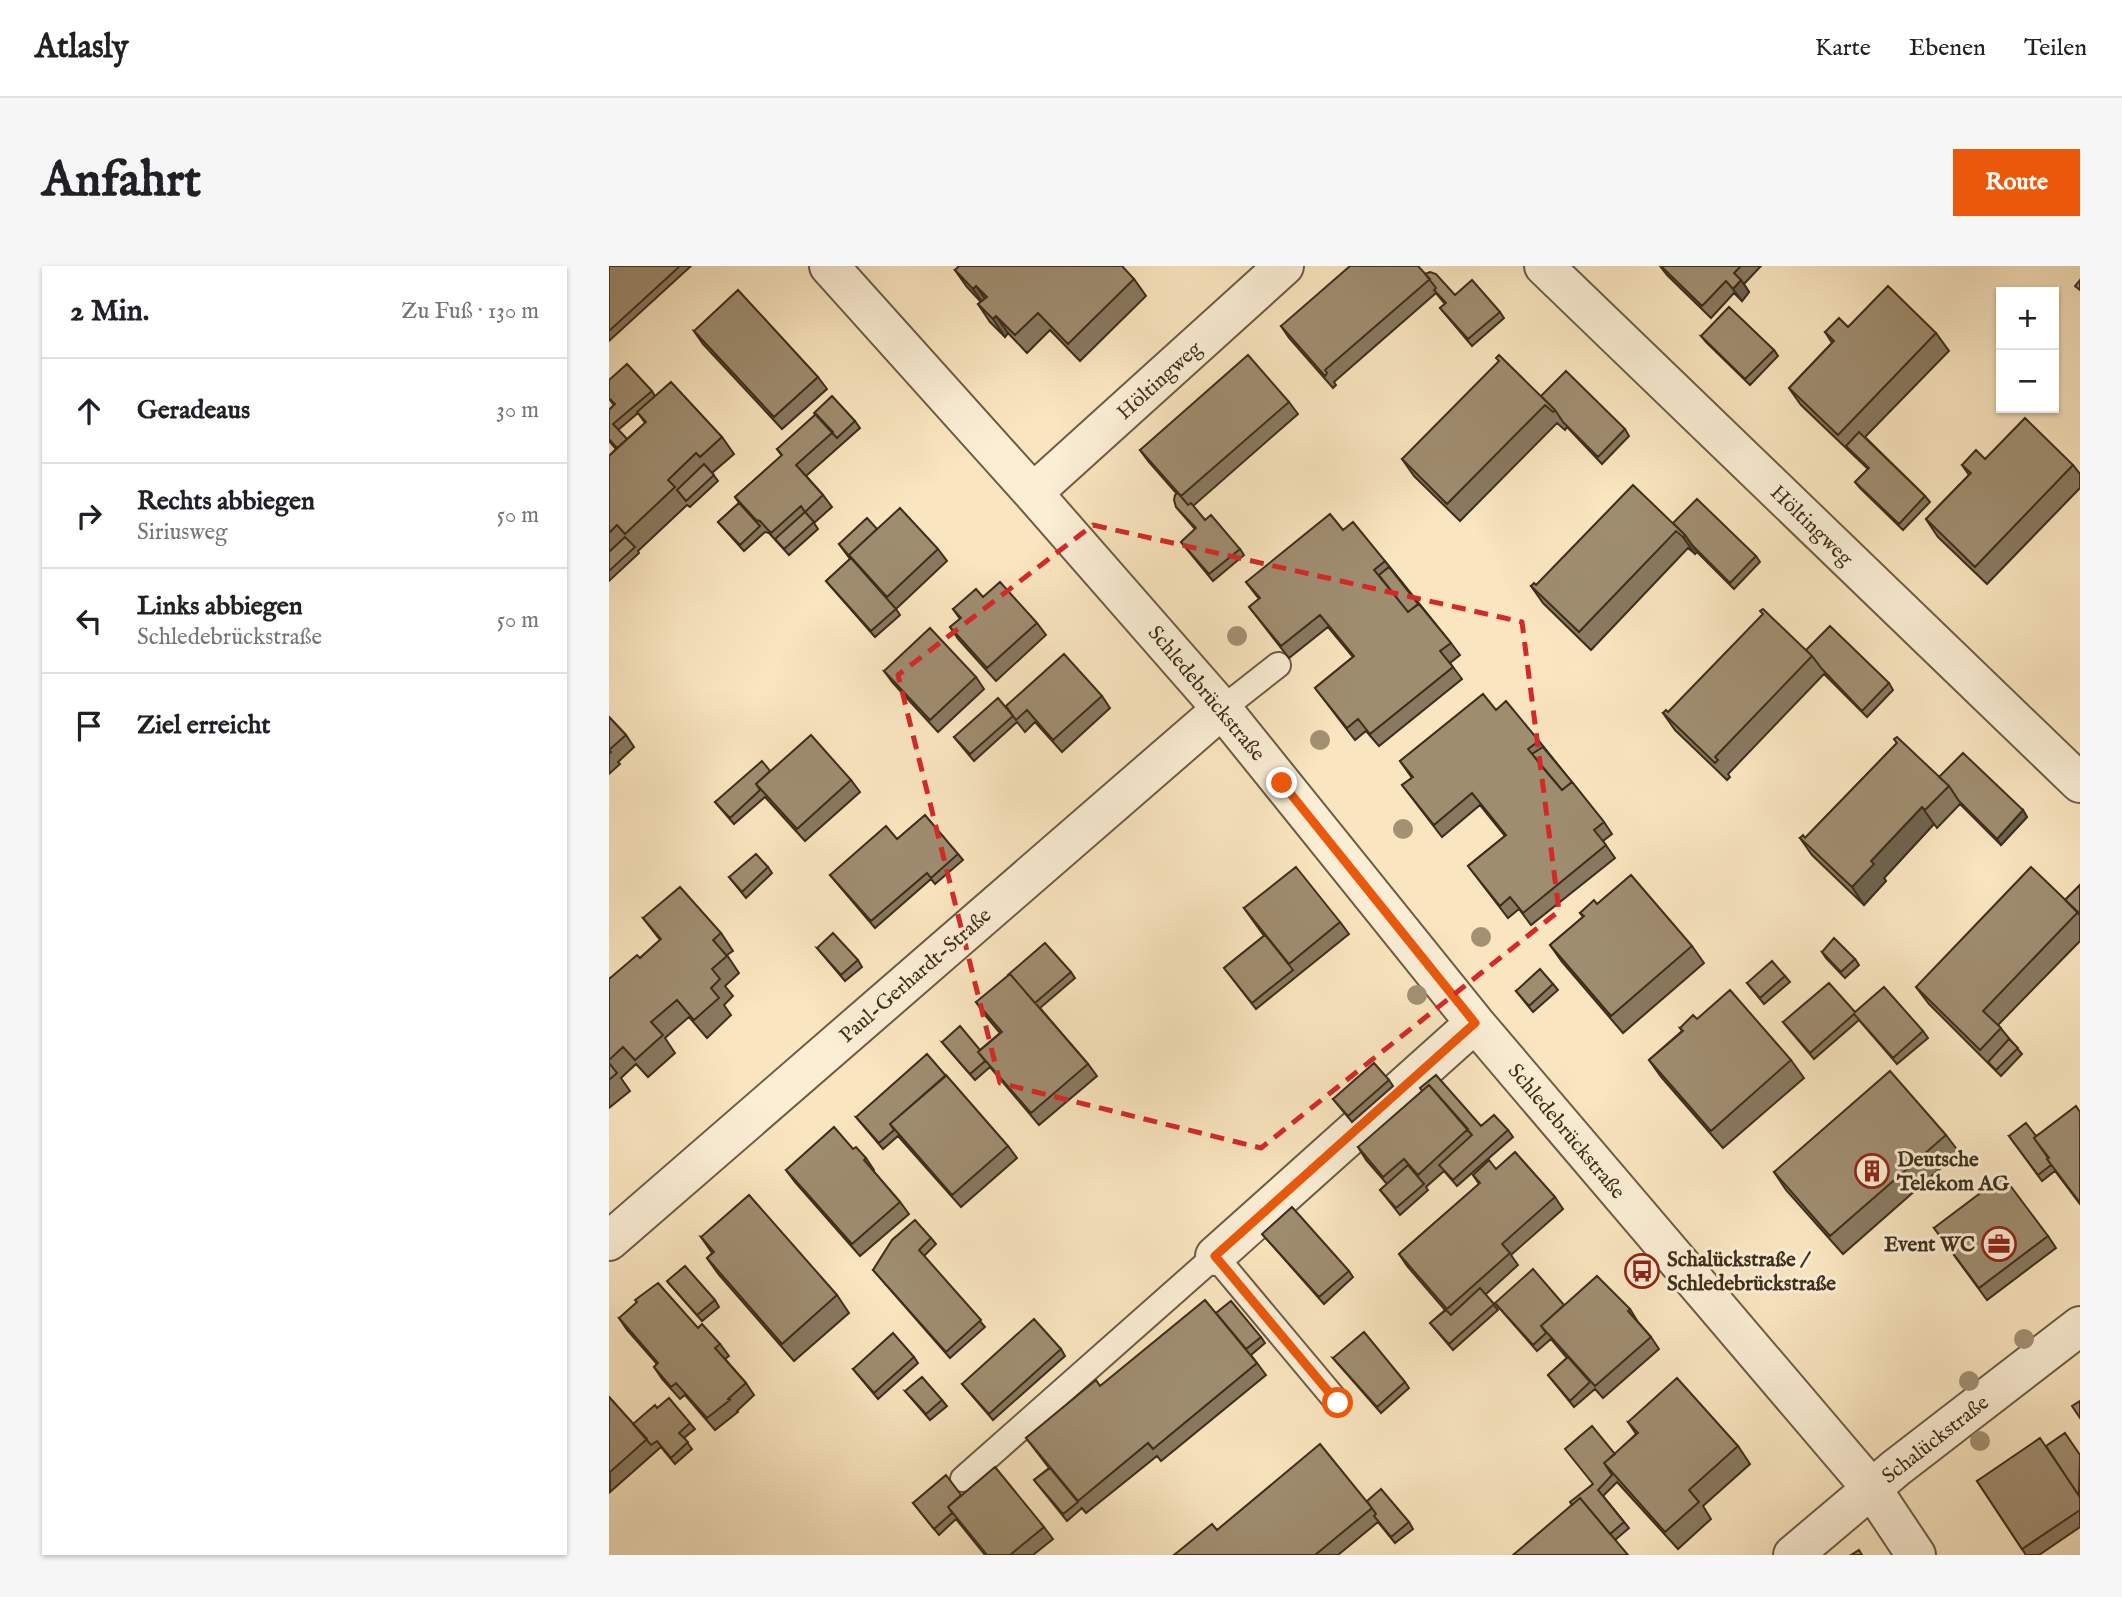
<!DOCTYPE html>
<html lang="de">
<head>
<meta charset="utf-8">
<style>
  :root { --surface:#fff; --page:#f6f6f6; --text:#202124; --muted:#757577; --line:#e0e0e0; --accent:#ea580c }
  body { margin:0; font-family:"IM FELL English",serif; background:var(--page); color:var(--text) }
  .controls { position:absolute; right:21px; top:21px; display:grid; overflow:hidden; border-radius:0px; box-shadow:0 2px 5px #0004 }
  .controls button { width:63px; height:63px; display:grid; place-items:center; padding:0; border:0; border-bottom:2px solid var(--line); background:var(--surface); color:var(--text); font:35px sans-serif }
  .stop { position:absolute; width:21px; height:21px; margin:-16px; border:5px solid #ea580c; border-radius:50%; background:#fff }
  .stop.end { background:#ea580c; border-color:#fff; box-shadow:0 2px 7px #0008 }
  .list { margin:0; padding:0; list-style:none }
  h2 { display:flex; justify-content:space-between; align-items:center; height:91px; margin:0; padding:0 28px; font-size:30px }
  h2 small { font-size:23px; font-weight:400; color:var(--muted) }
  .list li { display:grid; grid-template-columns:46px 1fr auto; gap:21px; align-items:center; box-sizing:border-box; height:105px; padding:0 28px; border-top:2px solid var(--line) }
  .list b { display:block; font-size:26px; white-space:nowrap }
  .list p { margin:0; font-size:23px; white-space:nowrap; color:var(--muted) }
  .list em { font-size:23px; font-style:normal; color:var(--muted) }
  .icon { flex:none; width:38px; height:38px; fill:none; stroke:currentColor; stroke-width:2; stroke-linecap:round; stroke-linejoin:round }
  .map { position:relative; flex:none; width:1471px; height:1289px; overflow:hidden; border-radius:0px }
  header { display:flex; align-items:center; gap:42px; box-sizing:border-box; height:98px; padding:0 35px; background:var(--surface); border-bottom:2px solid var(--line) }
  header strong { font-size:33px }
  nav { display:flex; gap:38px; margin-inline-start:auto; font-size:24px }
  .intro { display:flex; align-items:center; justify-content:space-between; box-sizing:border-box; height:168px; padding:0 42px }
  h1 { margin:0; font-size:49px }
  .button { padding:18px 32px; border-radius:0px; background:var(--accent); color:#fff; font-size:24px; font-weight:700 }
  main { display:flex; gap:42px; padding:0 42px }
  aside { flex:1; background:var(--surface); border-radius:0px; box-shadow:0 2px 5px #0004 }
  .map>svg:first-child { display:block }
  .lines { fill:none; stroke-linecap:round; stroke-linejoin:round }
  .lane-casing { stroke:#6c5c44; stroke-width:28 }
  .street-casing { stroke:#6c5c44; stroke-width:42 }
  .lane { stroke:#fbeed5; stroke-width:24 }
  .street { stroke:#fbeed5; stroke-width:38 }
  .tree { fill:#a39174 }
  .wall { fill:#897960; stroke:#3d2e1b; stroke-width:2; fill-rule:evenodd }
  .shaded-wall { fill:#6f634e; stroke:#3d2e1b; stroke-width:2 }
  .building { fill:#9f8d70; stroke:#3d2e1b; stroke-width:2 }
  .route { stroke:#ea580c; stroke-width:9 }
  .marked { fill:none; stroke:#d62828; stroke-width:5; stroke-dasharray:14 9; stroke-linejoin:round }
  .labels { text-anchor:middle; stroke-width:6; stroke-linejoin:round; paint-order:stroke }
  .street-label { font-size:21px; fill:#3d2e1b; stroke:#fbeed5 }
  .poi-label { font-size:21px; font-weight:bold; fill:#3d2e1b; stroke:#fbeed5; text-anchor:start }
</style>
</head>
<body>
<header>
<strong>Atlasly</strong>
<nav><a>Karte</a><a>Ebenen</a><a>Teilen</a></nav>
</header>
<div class="intro"><h1>Anfahrt</h1><a class="button">Route</a></div>
<main>
<aside>
<h2>2 Min.<small>Zu Fuß · 130 m</small></h2>
<ul class="list">
<li><svg class="icon" aria-label="ahead" viewBox="0 0 24 24"><path d="M12 20V5M6 11l6-6 6 6"/></svg><div><b>Geradeaus</b></div><em>30 m</em></li>
<li><svg class="icon" aria-label="right" viewBox="0 0 24 24"><path d="M7 20v-9h11M14 6l5 5-5 5"/></svg><div><b>Rechts abbiegen</b><p>Siriusweg</p></div><em>50 m</em></li>
<li><svg class="icon" aria-label="left" viewBox="0 0 24 24"><path d="M17 20v-9H6M10 6l-5 5 5 5"/></svg><div><b>Links abbiegen</b><p>Schledebrückstraße</p></div><em>50 m</em></li>
<li><svg class="icon" aria-label="arrive" viewBox="0 0 24 24"><path d="M6 21V4h12l-3 4 3 4H6"/></svg><div><b>Ziel erreicht</b></div></li>
</ul>
</aside>
<div class="map">
<svg width="1471" height="1289" viewBox="0 0 1471 1289">
  <rect width="100%" height="100%" fill="#f9e5bf"/>
  <filter id="stains"><feTurbulence type="fractalNoise" baseFrequency=".00286" numOctaves="4"/><feColorMatrix values="0 0 0 0 .2 0 0 0 0 .09 0 0 0 0 .02 0 0 0 .5 -.17"/></filter>
  <radialGradient id="worn" r=".72"><stop offset=".6" stop-color="#630" stop-opacity="0"/><stop offset="1" stop-color="#630" stop-opacity=".3"/></radialGradient>
  <g class="lines">
    <g class="lane-casing">
      <path id="lane" d="M613 443 669 399
        M354 1213 606 990 729 1137"/>
    </g>
    <g class="street-casing">
      <path id="street" d="M220 0 424 227 613 443 866 757 1263 1223 1307 1289
        M935 0 1471 517
        M424 227 675 0
        M0 975 613 443
        M606 990 866 757
        M1184 1289 1287 1202 1471 1060"/>
    </g>
    <use href="#lane" class="lane"/>
    <use href="#street" class="street"/>
  </g>
  <g class="tree">
    <circle cx="628" cy="370" r="10"/>
    <circle cx="711" cy="474" r="10"/>
    <circle cx="794" cy="563" r="10"/>
    <circle cx="872" cy="671" r="10"/>
    <circle cx="808" cy="729" r="10"/>
    <circle cx="1415" cy="1073" r="10"/>
    <circle cx="1360" cy="1115" r="10"/>
    <circle cx="1371" cy="1175" r="10"/>
  </g>
  <path class="wall" d="M0 0H82L0 75Z
    M1051 0H1152L1135 18 1140 26 1133 35 1125 27 1102 52 1058 9Z
    M346 4 525 13 537 30 471 95 441 64 418 87 399 67 396 71 381 56 369 38 372 36 358 21Z
    M816 8 846 29 891 46 895 52 863 80 831 42 836 38 827 27 725 116 727 119 724 122 680 72 672 60Z
    M1239 61 1327 67 1340 85 1256 171 1316 230 1321 236 1294 264 1251 222 1246 216 1259 203 1192 139 1180 122 1223 77 1216 66Z
    M85 65 209 111 218 123 173 163 94 78Z
    M1092 70 1165 84 1169 90 1141 119 1097 76Z
    M0 114 43 125 46 130 113 171 125 188 103 207 109 215 81 241 78 239 29 285 30 287 0 315V190L7 183 0 175V144L5 139 0 133ZM29 147 36 157 18 173 9 164Z
    M932 130 1016 163 1020 170 993 198 958 161 956 164 948 157 851 255 805 210 793 193Z
    M680 136 689 148 584 240 596 254 631 283 635 289 604 315 572 276 586 263 567 241 568 228 540 196 531 184Z
    M246 155 251 162 197 210 214 229 223 241 205 257 209 263 180 289 160 267 156 266 135 285 109 256 130 237 126 231 173 190 168 183Z
    M1376 193 1464 199 1471 208V222L1378 318 1329 271 1317 253 1360 209 1353 199Z
    M1064 257 1147 290 1151 296 1125 323 1088 286 1086 288 1079 282 982 384 934 337 922 320 927 319Z
    M268 263 329 283 338 295 287 343 291 349 266 371 217 315 241 293 230 278Z
    M734 264 776 295 842 377 851 389 841 397 853 413 770 480 757 465 746 474 706 422 744 391 719 361 680 392 640 341 650 333 637 316Z
    M374 331 428 357 437 369 387 415 349 373 341 361 351 353 344 343Z
    M1197 384 1280 417 1284 424 1258 451 1215 408 1119 508 1121 511 1118 514 1066 464 1054 447 1059 446Z
    M275 405 367 411 375 423 329 466 284 417Z
    M493 430 501 442 453 486 426 456 416 466 408 456 365 495 345 471 400 445Z
    M887 444 930 475 995 556 1003 568 994 575 1006 592 922 659 910 643 899 652 859 600 896 570 871 539 833 571 793 519 803 512 791 495Z
    M0 451 17 469 25 481 9 496 11 498 0 508Z
    M1285 473 1330 511 1414 544 1418 551 1392 579 1351 538 1328 562 1325 558 1275 612 1277 615 1255 639 1203 589 1191 572H1196L1288 477Z
    M161 505 242 514 251 526 196 575 156 531 125 558 106 536Z
    M288 573 349 588 354 594 326 618 322 613 266 662 221 609Z
    M159 601 163 607 137 632 120 611Z
    M1471 619V675L1389 759 1413 788 1392 810 1320 738 1307 721 1456 634Z
    M988 638 1083 680 1095 697 1014 767 953 696 941 679 974 651 971 647Z
    M635 642 731 656 740 668 647 743 615 702 655 670Z
    M34 652 112 667 124 685 118 689 130 707 116 720 124 730 115 739 122 749 98 772 80 751 56 772 66 787 39 811 27 798 12 812 21 825 0 842V713L31 692 51 674Z
    M208 682 249 694 253 701 236 715Z
    M1213 686 1246 693 1250 699 1236 712 1217 692Z
    M462 706 466 712 431 742 479 798 488 810 430 859 381 801 366 814 333 776 371 784 391 767 375 748 367 736Z
    M1176 710 1181 716 1155 738 1138 717Z
    M944 718 949 724 924 746 907 725Z
    M1246 746 1314 765 1319 772 1288 798 1250 754 1205 793 1174 756Z
    M1071 762 1182 794 1195 812 1114 882 1052 811 1040 794 1073 765Z
    M780 814 784 820 743 856 724 833Z
    M1471 846V938L1446 905 1433 915 1400 870H1427Z
    M247 851 399 880 408 892 352 941 289 870 274 883Z
    M872 860 899 864 904 871 848 920 835 905 817 921 819 924 791 949 771 924 778 918 757 894 749 881Z
    M1337 869 1350 886 1234 988 1177 924 1165 906Z
    M244 883 257 892 265 904 264 905 291 936 300 948 251 990 186 916 177 904Z
    M887 903 946 931 954 943 902 989 909 999 876 1029 889 1044 844 1084 821 1057 836 1044 798 1000 790 988 870 918 864 909Z
    M1325 962 1439 970 1447 982 1378 1034Z
    M653 968 740 1005 744 1011 715 1038Z
    M92 971 228 1029 240 1047 185 1095 110 1009 98 992 103 987Z
    M322 972 327 978 315 990 376 1061 341 1092 264 1004Z
    M58 1015 106 1034 110 1041 93 1055Z
    M886 1037 1021 1043 1029 1056 1042 1071 1050 1083 994 1132 986 1123 965 1141 939 1109 958 1092 942 1073 928 1085Z
    M607 1047 652 1071 656 1077 642 1089 657 1109 552 1195 548 1190 477 1247 472 1241 473 1242 458 1255 425 1214 440 1202 417 1172 491 1120Z
    M10 1052 89 1062 111 1078 120 1090 116 1093 137 1117 145 1129 128 1145 129 1146 106 1164 76 1129 71 1133 53 1113 45 1101 48 1098 18 1064Z
    M452 1083 456 1090 384 1154 353 1118Z
    M305 1091 309 1097 269 1133 244 1103Z
    M724 1092 796 1116 800 1122 772 1147Z
    M296 1125 333 1134 338 1140 321 1154Z
    M0 1131 24 1158 48 1142 81 1157 86 1163 75 1172 83 1183 66 1198 52 1181 1 1226Z
    M1019 1156 1129 1180 1141 1198 1094 1240 1102 1253 1069 1283 1008 1216 994 1230 1020 1262 1006 1274 963 1239 984 1218 1006 1188 1027 1168Z
    M1437 1180 1471 1189V1261L1430 1289H1417L1368 1215Z
    M352 1229 435 1261 444 1273 424 1289H376L347 1253 330 1269 304 1237Z
    M758 1235 800 1256 804 1263 786 1277 769 1256 729 1289H565L608 1264Z"/>
  <path class="shaded-wall" d="M1132 14 1140 26 1133 35 1124 23Z
    M367 20 379 37 376 40 364 23Z
    M387 50 399 67 396 71 384 53Z
    M1076 269 1088 286 1086 288 1074 271Z
    M1313 541 1325 558 1275 612 1277 615 1255 639 1243 621 1262 595Z
    M1414 544 1418 551 1392 579 1388 573Z"/>
  <path class="building" d="M0 0H71L0 65Z
    M350 0H513L525 13 459 78 429 47 406 69 387 50 384 53 369 38 378 31 367 20 364 23 346 4Z
    M741 0H809L821 13 716 104 718 107 716 110 672 60Z
    M1052 0H1132L1125 7 1132 14 1124 23 1117 15 1093 40Z
    M821 6 827 8 846 29 863 14 891 46 859 73 831 42 837 37 825 24 827 22 816 8Z
    M1471 14V24L1466 20Z
    M1279 20 1327 67 1229 169 1180 122 1225 75 1216 66 1230 52 1239 61Z
    M129 24 209 111 165 151 85 65Z
    M1120 41 1165 84 1136 113 1092 70Z
    M639 89 680 136 572 230 531 184Z
    M890 89 946 144 944 146 936 139 838 238 793 193 890 95 887 92Z
    M18 98 43 125 4 158 18 173 8 182 0 173V144L6 138 0 132V114Z
    M957 105 1016 163 989 191 954 156 946 144 932 130Z
    M62 116 113 171 91 191 87 187 59 214 66 221 16 268 8 259 0 267V190L37 156 28 146Z
    M223 130 246 155 228 172 205 147Z
    M207 148 224 166 187 199 214 229 196 246 192 240 162 267 151 255 147 254 126 231 173 189 168 183Z
    M1416 152 1464 199 1366 301 1317 253 1362 207 1353 199 1367 184 1376 193Z
    M1250 166 1316 230 1290 258 1246 216 1260 202 1237 180Z
    M95 198 105 209 77 235 68 224Z
    M1024 219 1076 269 1074 271 1067 265 970 366 922 320 925 317 927 319Z
    M569 227 579 239 582 237 596 254 602 249 631 283 600 308 572 276 587 262 567 241 565 234 566 229Z
    M1088 233 1147 290 1121 317 1084 280 1076 269 1064 257Z
    M130 237 151 260 131 279 109 256Z
    M291 242 329 283 278 331 240 289Z
    M196 246 205 256 175 283 166 273Z
    M721 248 734 264 744 256 776 295 765 304 799 346 810 338 842 377 831 385 844 401 761 468 749 453 738 462 706 422 745 390 711 349 672 380 640 341 651 332 637 316Z
    M258 252 268 263 240 289 241 291 230 278Z
    M16 271 26 281 0 305V284L1 285Z
    M242 292 287 343 262 365 217 315Z
    M780 301 809 338 799 346 770 309Z
    M391 316 428 357 378 402 341 361 352 352 344 343 367 323 374 331Z
    M1154 343 1203 390 1106 491 1109 494 1106 497 1054 447 1057 444 1059 446 1154 348 1151 345Z
    M1221 360 1280 417 1253 445 1213 403 1203 390 1197 384Z
    M321 362 367 411 321 454 275 405Z
    M455 388 493 430 444 474 418 444 407 454 397 440Z
    M874 428 887 444 897 435 930 475 919 483 935 503 953 524 963 516 995 556 985 564 997 579 914 647 901 631 891 640 859 600 897 569 863 527 825 559 793 519 804 511 791 495Z
    M389 432 404 450 361 488 345 471Z
    M0 451 17 469 0 484 2 486 0 488Z
    M202 469 242 514 188 563 147 518Z
    M1288 471 1340 520 1316 544 1313 541 1262 595 1265 598 1243 621 1191 572 1194 569 1196 572 1288 477 1285 473Z
    M934 481 963 516 953 524 923 488Z
    M1354 487 1414 544 1388 573 1350 535 1340 520 1330 511Z
    M153 495 161 505 147 518 151 524 121 552 106 536Z
    M316 549 349 588 322 612 318 607 262 655 221 609 277 560 288 573Z
    M147 588 159 601 133 626 120 611Z
    M687 601 731 656 680 698 635 642Z
    M1422 601 1469 646 1374 745 1392 762 1371 784 1307 721Z
    M1022 609 1083 680 1002 750 941 679 975 650 971 647 985 634 988 638Z
    M1471 619V649L1456 634Z
    M71 621 112 667 104 674 118 690 103 703 111 713 102 722 110 732 85 754 68 734 42 756 54 769 26 794 14 781 0 794V713L28 689 31 692 52 673 34 652Z
    M224 667 249 694 232 709 208 682Z
    M656 669 684 704 643 737 615 702Z
    M1225 672 1246 693 1232 706 1213 686Z
    M436 677 462 706 426 737 401 708H400Z
    M1163 695 1176 710 1151 732 1138 717Z
    M931 703 944 718 920 740 907 725Z
    M401 708 479 798 422 847 369 786 393 766 367 736Z
    M1220 717 1246 746 1275 721 1314 765 1284 792 1245 748 1201 787 1174 756Z
    M1121 724 1182 794 1102 865 1040 794 1074 765 1071 762 1084 749 1088 753Z
    M351 760 371 784 369 786 376 795 361 808 333 776Z
    M1400 773 1409 782 1387 804 1379 796Z
    M318 788 337 810 281 858 285 864 270 877 247 851Z
    M0 797 8 807 0 814Z
    M765 797 780 814 739 850 724 833Z
    M1281 805 1337 869 1221 970 1165 906Z
    M337 809 399 880 343 929 281 858Z
    M827 809 872 860 885 849 899 864 844 914 830 899 863 869 820 819 813 825 811 822Z
    M820 819 859 863 809 909 795 893 774 911 749 881Z
    M1467 840 1471 846V937L1438 893 1440 892 1425 872Z
    M1417 857 1427 870 1425 872 1439 892 1438 893 1442 899 1429 909 1400 870Z
    M225 861 244 883 247 881 257 892 255 894 291 936 243 978 177 904Z
    M906 886 946 931 893 978 901 987 838 1043 790 988 871 917 864 909 880 894 887 903Z
    M799 899 815 918 787 942 771 924Z
    M1394 910 1439 970 1370 1022 1325 962Z
    M140 929 228 1029 173 1078 98 992 105 986 92 971Z
    M683 941 740 1005 710 1031 653 968Z
    M306 954 322 972 310 984 372 1054 337 1086 264 1004 283 974Z
    M76 1000 106 1034 88 1049 58 1015Z
    M924 1003 955 1039 932 1060 937 1067 924 1079 886 1037Z
    M988 1010 1021 1043 1019 1045 1042 1071 986 1120 932 1060Z
    M49 1017 89 1062 93 1058 111 1078 106 1082 137 1117 119 1133 121 1134 98 1152 67 1117 62 1121 45 1101 49 1097 10 1052 28 1036 26 1034Z
    M871 1022 885 1038 840 1078 821 1057 837 1044 842 1049Z
    M596 1034 648 1097 544 1183 539 1177 469 1235 417 1172 487 1114 491 1120Z
    M622 1035 652 1071 637 1083 607 1047Z
    M425 1053 452 1083 380 1148 353 1118Z
    M755 1066 796 1116 768 1141 724 1092Z
    M284 1067 305 1091 265 1127 244 1103Z
    M959 1091 981 1116 961 1135 939 1109Z
    M313 1111 333 1134 317 1148 296 1125Z
    M1068 1112 1129 1180 1080 1224 1090 1236 1056 1266 995 1197 1029 1167 1019 1156Z
    M0 1131 38 1173 0 1207Z
    M60 1132 81 1157 70 1167 79 1176 62 1192 48 1175 42 1179 24 1158 46 1139 48 1142Z
    M1471 1135V1152L1463 1140Z
    M983 1160 1006 1188 995 1197 1003 1209 989 1224 1015 1256 1001 1268 971 1232 963 1239 961 1236 984 1218 956 1183Z
    M1456 1167 1471 1189 1470 1230 1437 1180Z
    M1431 1172 1471 1231V1244L1413 1283 1368 1215Z
    M711 1178 763 1242 706 1289H565L603 1258 608 1264Z
    M386 1201 435 1261 401 1289H378L339 1241Z
    M441 1202 469 1236 454 1248 425 1214Z
    M337 1209 352 1229 339 1241 343 1247 325 1263 304 1237Z
    M772 1223 800 1256 782 1271 765 1250 767 1248 758 1235Z
    M971 1232 1019 1289H904Z
    M1250 1284 1253 1289H1242Z"/>
  <g class="lines">
    <path class="route" d="M673 517 866 757 606 990 729 1137"/>
  </g>
  <path class="marked" d="M484 259 913 356 950 645 652 882 391 817 289 409Z"/>
  <defs>
    <g id="building-ring" transform="scale(1.75)"><circle r="9.5" fill="#fbeed5" stroke="#8f2418" stroke-width="1.5"/><path d="M-4-6H4V6H1V3H-1V6H-4ZM-2.5-4.3h1.7v1.8h-1.7ZM.8-4.3h1.7v1.8H.8ZM-2.5-1h1.7V.8h-1.7ZM.8-1h1.7V.8H.8Z" fill="#8f2418"/></g>
    <g id="office-ring" transform="scale(1.75)"><circle r="9.5" fill="#fbeed5" stroke="#8f2418" stroke-width="1.5"/><path d="M-6-3h4V-5.5h4V-3h4V5H-6ZM-1-4.5V-3h2v-1.5ZM-6 0V1H6V0Z" fill="#8f2418"/></g>
    <g id="bus-ring" transform="scale(1.75)"><circle r="9.5" fill="#fbeed5" stroke="#8f2418" stroke-width="1.5"/><path d="M-5-6H5V4H4V6H2V4H-2V6H-4V4H-5ZM-3.5-4V0h7V-4ZM-3.5 1.2v1.5H-2V1.2ZM2 1.2v1.5H3.5V1.2Z" fill="#8f2418"/></g>
  </defs>
  <g fill-rule="evenodd">
    <use href="#building-ring" x="1263" y="905"/>
    <use href="#office-ring" x="1390" y="978"/>
    <use href="#bus-ring" x="1033" y="1005"/>
  </g>
  <g class="labels">
    <g class="street-label">
      <text transform="translate(550 114) rotate(-42)" y="7">Höltingweg</text>
      <text transform="translate(1203 259) rotate(44)" y="7">Höltingweg</text>
      <text transform="translate(598 427) rotate(50)" y="7">Schledebrückstraße</text>
      <text transform="translate(306 709) rotate(-41)" y="7">Paul-Gerhardt-Straße</text>
      <text transform="translate(958 865) rotate(50)" y="7">Schledebrückstraße</text>
      <text transform="translate(1326 1173) rotate(-38)" y="7">Schalückstraße</text>
    </g>
    <g class="poi-label">
      <text x="1288" y="900">Deutsche<tspan x="1288" dy="24">Telekom AG</tspan></text>
      <text x="1366" y="985" text-anchor="end">Event WC</text>
      <text x="1058" y="1000">Schalückstraße /<tspan x="1058" dy="24">Schledebrückstraße</tspan></text>
    </g>
  </g>
  <rect width="100%" height="100%" filter="url(#stains)"/>
  <rect width="100%" height="100%" fill="url(#worn)"/>
</svg>
<div class="controls">
<button>+</button>
<button>−</button>
</div>
<div class="stop" style="left:729px;top:1137px"></div>
<div class="stop end" style="left:673px;top:517px"></div>
</div>
</main>
</body>
</html>
